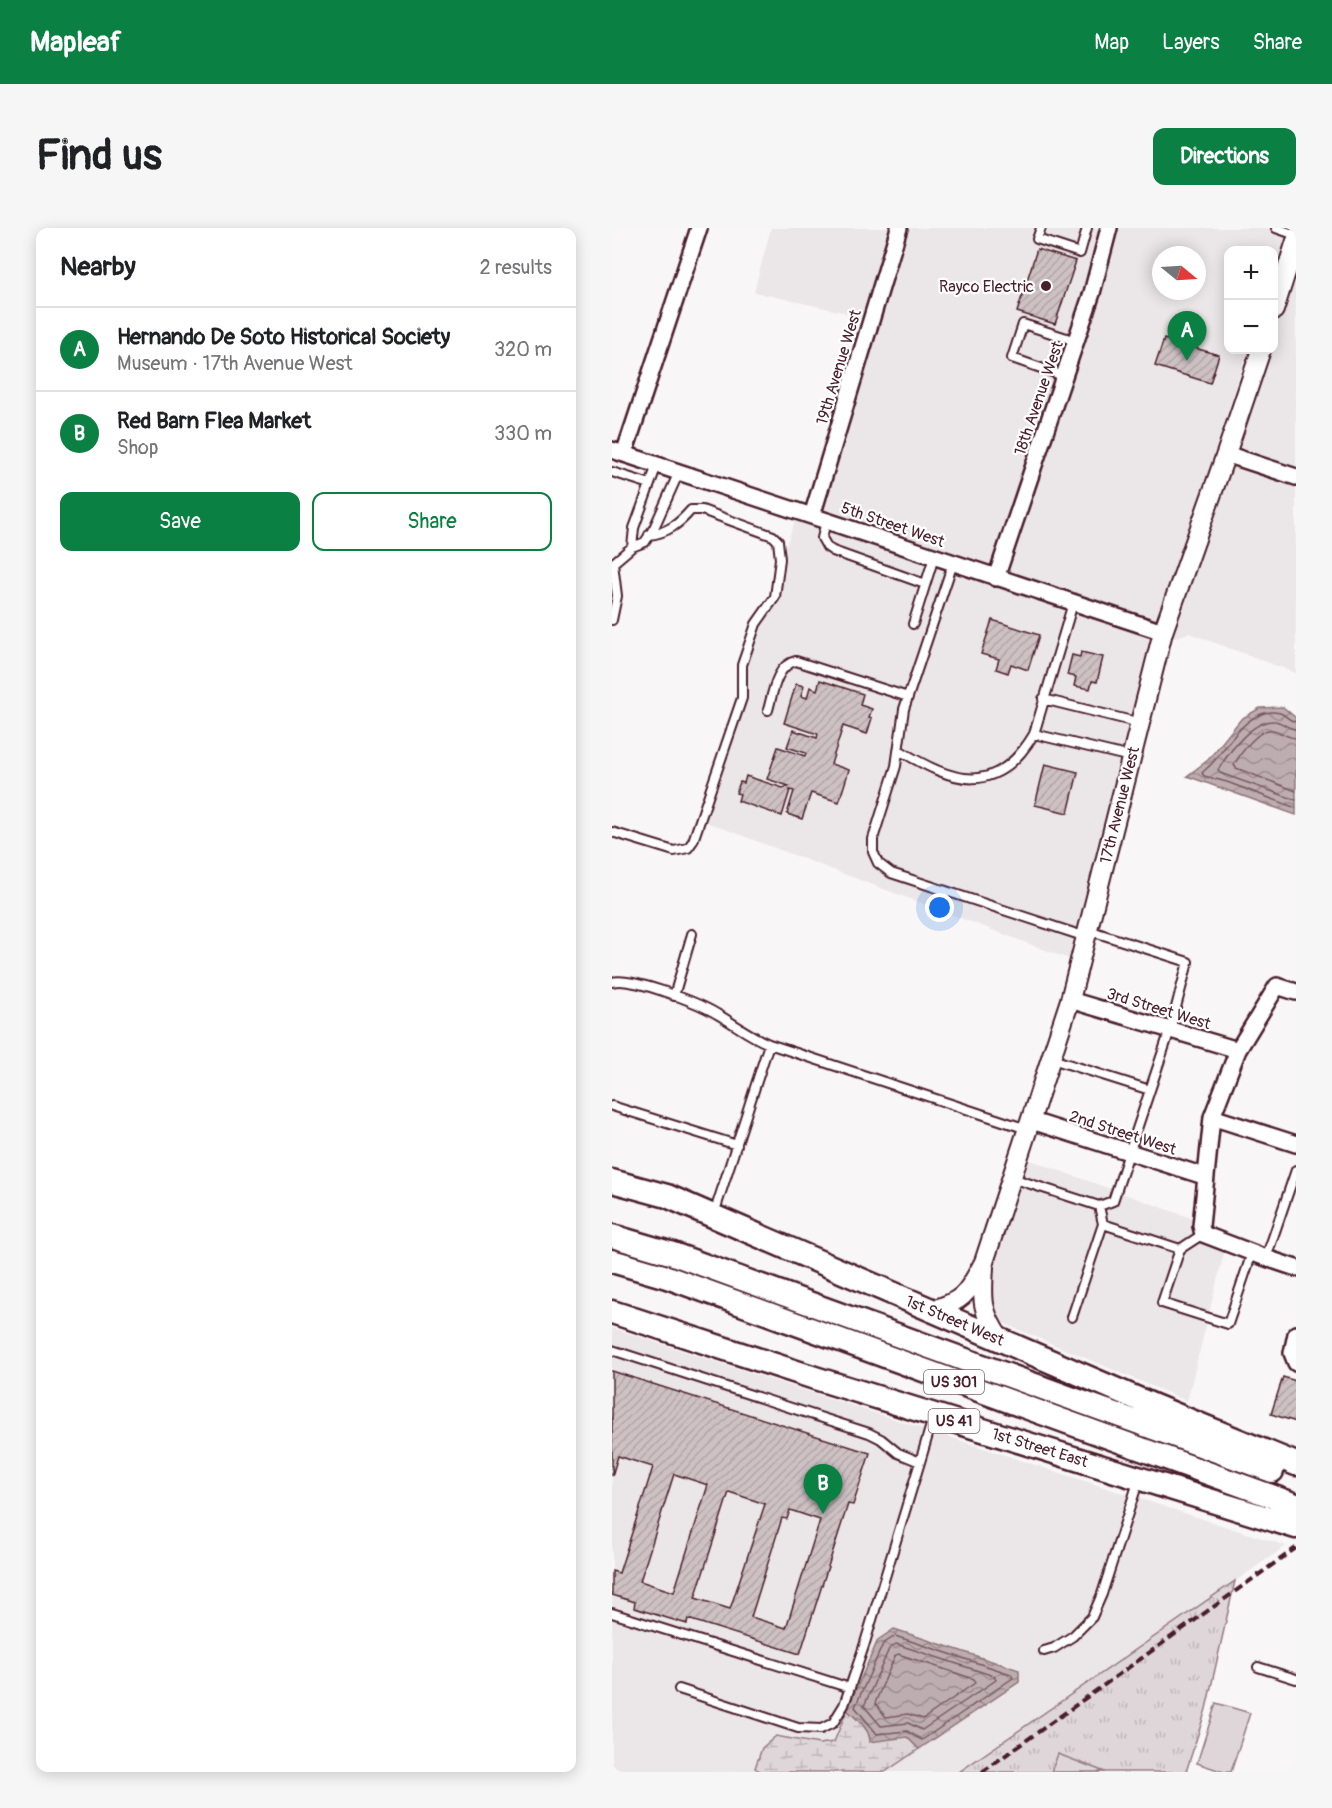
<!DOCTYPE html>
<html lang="en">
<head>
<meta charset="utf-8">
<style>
  :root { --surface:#fff; --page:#f6f6f6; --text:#202124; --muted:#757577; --line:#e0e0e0; --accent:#0b8043 }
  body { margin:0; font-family:Pangolin,sans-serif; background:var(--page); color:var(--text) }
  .controls { position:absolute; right:18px; top:18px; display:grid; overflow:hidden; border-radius:12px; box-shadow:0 3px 15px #0003 }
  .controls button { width:54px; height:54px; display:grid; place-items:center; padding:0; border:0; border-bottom:2px solid var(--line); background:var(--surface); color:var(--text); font:30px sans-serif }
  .compass { position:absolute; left:540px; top:18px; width:54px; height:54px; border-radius:50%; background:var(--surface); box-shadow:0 3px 15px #0003; rotate:108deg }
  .you { position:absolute; left:328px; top:680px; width:21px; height:21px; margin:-15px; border:4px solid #fff; border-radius:50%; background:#1a73e8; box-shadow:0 0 0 9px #1a73e833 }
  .badge { display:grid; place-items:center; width:39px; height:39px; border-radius:50%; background:var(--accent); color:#fff; font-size:20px; font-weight:700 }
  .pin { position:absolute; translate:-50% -50px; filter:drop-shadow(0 2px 3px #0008) }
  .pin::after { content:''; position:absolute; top:32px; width:21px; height:18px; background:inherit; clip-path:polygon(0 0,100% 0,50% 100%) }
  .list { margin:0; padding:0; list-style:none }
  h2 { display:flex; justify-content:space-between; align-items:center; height:78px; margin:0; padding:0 24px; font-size:26px }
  h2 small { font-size:20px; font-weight:400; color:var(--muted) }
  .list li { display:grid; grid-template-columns:39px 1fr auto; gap:18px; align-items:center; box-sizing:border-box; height:84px; padding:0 24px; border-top:2px solid var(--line) }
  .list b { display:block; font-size:22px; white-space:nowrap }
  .list p { margin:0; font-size:20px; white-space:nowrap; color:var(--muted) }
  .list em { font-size:20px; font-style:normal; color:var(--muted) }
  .actions { display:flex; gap:12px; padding:18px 24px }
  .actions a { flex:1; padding:14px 0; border:2px solid var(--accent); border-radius:12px; text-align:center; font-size:21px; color:var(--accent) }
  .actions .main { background:var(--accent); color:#fff }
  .map { position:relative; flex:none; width:684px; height:1544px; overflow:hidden; border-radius:12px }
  header { display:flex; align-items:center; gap:36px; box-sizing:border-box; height:84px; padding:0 30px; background:var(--accent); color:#fff }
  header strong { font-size:28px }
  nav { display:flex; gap:33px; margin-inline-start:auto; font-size:21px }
  .intro { display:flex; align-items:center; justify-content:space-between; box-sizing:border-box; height:144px; padding:0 36px }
  h1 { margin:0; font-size:42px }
  .button { padding:15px 27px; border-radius:12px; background:var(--accent); color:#fff; font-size:21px; font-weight:700 }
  main { display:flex; gap:36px; padding:0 36px }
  aside { flex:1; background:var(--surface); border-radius:12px; box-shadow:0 3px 15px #0003 }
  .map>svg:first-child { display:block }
  .built { fill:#ebe6e8; fill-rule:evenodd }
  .grass { fill:url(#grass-tufts); stroke:#947a82; stroke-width:1.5 }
  .wetland { fill:url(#wetland-marsh); stroke:#947a82; stroke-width:1.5 }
  .garden { fill:#ded6d9; stroke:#947a82; stroke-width:1.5 }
  .water { fill:url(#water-waves); stroke:#8f747b; stroke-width:1.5 }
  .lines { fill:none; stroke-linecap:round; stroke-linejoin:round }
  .shore { stroke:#785860; stroke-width:1.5 }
  .building { fill:url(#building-hatch); stroke:#4a1f2b; stroke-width:1.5; fill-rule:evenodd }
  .service-casing { stroke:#4a1f2b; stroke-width:12 }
  .minor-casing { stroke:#4a1f2b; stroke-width:20 }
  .tertiary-casing { stroke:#4a1f2b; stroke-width:22 }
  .primary-casing { stroke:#4a1f2b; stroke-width:27 }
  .service { stroke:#fff; stroke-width:8 }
  .minor { stroke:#fff; stroke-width:15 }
  .tertiary { stroke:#fff; stroke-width:18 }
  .primary { stroke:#fff; stroke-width:22 }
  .rail { stroke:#4a1f2b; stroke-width:4; stroke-dasharray:9 4.5; stroke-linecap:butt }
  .poi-dot { fill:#4a1f2b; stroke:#fff; stroke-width:2 }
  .labels { text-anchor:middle; stroke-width:4.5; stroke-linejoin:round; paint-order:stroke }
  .shield { fill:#fff; stroke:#80626b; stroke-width:1.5 }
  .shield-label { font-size:15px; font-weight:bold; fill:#4a1f2b }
  .poi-label { font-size:16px; fill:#4a1f2b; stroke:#fff; text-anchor:end }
  .street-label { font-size:16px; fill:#4a1f2b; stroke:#fff }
</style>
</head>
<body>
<header>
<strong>Mapleaf</strong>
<nav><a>Map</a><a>Layers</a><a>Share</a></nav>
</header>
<div class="intro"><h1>Find us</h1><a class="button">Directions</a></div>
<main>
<aside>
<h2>Nearby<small>2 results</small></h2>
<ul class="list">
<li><span class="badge">A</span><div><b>Hernando De Soto Historical Society</b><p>Museum · 17th Avenue West</p></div><em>320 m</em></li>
<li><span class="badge">B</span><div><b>Red Barn Flea Market</b><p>Shop</p></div><em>330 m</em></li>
</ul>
<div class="actions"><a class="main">Save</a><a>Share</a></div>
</aside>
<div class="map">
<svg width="684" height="1544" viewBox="0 0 684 1544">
  <defs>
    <pattern id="grass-tufts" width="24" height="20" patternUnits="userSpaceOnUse" patternTransform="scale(1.5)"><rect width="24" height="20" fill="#ded6d9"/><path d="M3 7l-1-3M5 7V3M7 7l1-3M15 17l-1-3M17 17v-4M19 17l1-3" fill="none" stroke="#c0b7ba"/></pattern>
    <pattern id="wetland-marsh" width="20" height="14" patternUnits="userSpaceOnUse" patternTransform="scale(1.5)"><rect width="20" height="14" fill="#ded6d9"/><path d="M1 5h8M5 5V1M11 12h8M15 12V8" fill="none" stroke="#c0b7ba"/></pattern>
    <pattern id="water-waves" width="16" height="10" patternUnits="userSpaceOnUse" patternTransform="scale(1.5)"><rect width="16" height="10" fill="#bdadb0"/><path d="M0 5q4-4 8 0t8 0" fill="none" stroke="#9c8c8f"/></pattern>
    <pattern id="building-hatch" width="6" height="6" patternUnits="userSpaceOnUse" patternTransform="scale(1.5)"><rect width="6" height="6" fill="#cdc1c4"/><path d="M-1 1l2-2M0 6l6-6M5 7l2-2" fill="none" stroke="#b2a5a9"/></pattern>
  </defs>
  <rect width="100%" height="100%" fill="#f8f6f7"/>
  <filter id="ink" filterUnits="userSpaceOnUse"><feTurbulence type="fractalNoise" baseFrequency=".0167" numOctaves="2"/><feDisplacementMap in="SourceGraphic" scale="12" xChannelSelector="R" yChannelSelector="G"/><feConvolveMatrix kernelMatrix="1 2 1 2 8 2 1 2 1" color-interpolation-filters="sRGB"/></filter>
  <g filter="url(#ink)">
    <path class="built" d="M159 0H279L253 89 142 64Z
      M295 0H490L473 63 379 341 209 284Z
      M505 0H677L662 45V22H616V122H636L546 396 393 346 487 68ZM549 27H585V63H549Z
      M678 56 684 58V242L623 222 656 122H662V105Z
      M619 234 684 256V445L577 405 556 412Z
      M184 290 542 408 460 732 89 592 131 442Z
      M415 931 582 991V1009L587 1013H591L613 1021 575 1173 379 1090 380 1037Z
      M0 1100 674 1318 347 1544H273L406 1454 222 1514 207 1516 164 1508 143 1540 149 1544H0Z"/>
    <path class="grass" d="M623 1353 594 1481 574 1544H347Z"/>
    <path class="wetland" d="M235 1482 251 1497 258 1507 295 1509 307 1521 273 1544H149L143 1540 150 1520 164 1508 207 1516 222 1514Z"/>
    <path class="garden" d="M604 1475 638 1485 619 1544H612L585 1535Z
      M446 1526 493 1544H439Z"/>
    <path class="water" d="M671 479 684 490V587L575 548 596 532 629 491 648 480Z
      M282 1401 407 1442V1454L307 1521 295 1509 258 1514C258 1500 245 1491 235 1482L266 1412Z"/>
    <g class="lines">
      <path class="shore" d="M684 494C677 493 674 487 668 485 639 477 618 514 603 532 599 537 594 541 590 545L592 548 615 554 684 580
        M684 501C675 501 670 493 662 493 640 492 617 524 606 542L608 545 684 572
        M684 510C674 510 669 503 661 502 647 499 628 526 622 537L624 540 684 563
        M283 1408 399 1446 401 1450 310 1512 295 1503 265 1506 243 1479 271 1416Z
        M284 1416 382 1448 384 1452 310 1502 296 1495 269 1498 252 1478 277 1421Z
        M286 1426 362 1451 363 1455 311 1491 296 1486 274 1489 263 1475 283 1428Z"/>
    </g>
    <path class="building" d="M425 21 464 33 443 96 405 84Z
      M552 111 607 127 598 155 543 138Z
      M380 392 427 407 416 442 399 436 396 445 384 441 387 431 369 426Z
      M469 424 491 429 485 454 480 453 478 461 462 458 464 449 455 447 460 427 468 429Z
      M208 452 251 466 248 477 260 481 257 489 260 490 255 506 231 498 219 536 237 542 227 574 199 565 190 591 175 586 182 563 178 562 170 588 126 573 128 566 124 565 128 554 132 555 134 548 171 560 177 558 155 551 166 519 193 528 194 525 175 519 181 502 205 510 206 506 172 495 184 456 192 458 189 468 195 470 198 459 205 462Z
      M433 536 466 544 456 585 423 577Z
      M0 1143 258 1225 241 1277 236 1276 188 1426 76 1391 75 1396 22 1380 23 1374 0 1367V1343L7 1345 41 1239 6 1228 0 1248ZM62 1246 96 1257 62 1364 28 1353ZM117 1264 153 1276 118 1381 83 1370ZM178 1282 208 1292 174 1400 139 1389 170 1290 175 1291Z
      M671 1149 684 1153V1194L659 1186Z"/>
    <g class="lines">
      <g class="service-casing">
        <path id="service" d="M429 0 425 11 468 25 475 0
          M664 0 684 7
          M452 148 400 130 411 96 464 113
          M0 244 38 256
          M214 293 210 310 215 319 221 323 313 356
          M20 319 22 300 45 237
          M341 335 292 481 284 538 261 611V624L266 635 279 645 474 709
          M0 336 20 319 33 314 42 300 67 244
          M0 392 5 368 1 335
          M301 396 322 329
          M431 471 528 495
          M156 482C161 465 164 437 184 433L296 469
          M422 506 519 529
          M287 522C341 555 384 570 422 506L461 375
          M0 604 62 623 76 620 81 613 130 470V437L144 396 163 369 168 331 166 313 161 308 90 282H79C67 296 55 305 37 307
          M0 754C18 748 87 775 105 786 123 796 137 808 157 816L415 901
          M62 768 80 706
          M440 831 538 862
          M0 878 125 917
          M400 950 487 978 501 973 558 802 576 734 476 702
          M487 978 491 996
          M102 986 157 816
          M568 1021 550 1075 616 1096 640 1025
          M654 1030 684 942
          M460 1089 491 996 568 1021 591 1006
          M0 1122 257 1205 269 1211 286 1225 308 1234 321 1190
          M0 1385 238 1460
          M432 1423 442 1420 461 1408 480 1389 490 1366 527 1251
          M646 1439 684 1451
          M67 1461 186 1500 209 1501 221 1495 232 1477 252 1418 308 1234"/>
      </g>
      <g class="minor-casing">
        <path id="minor" d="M0 222 551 404
          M12 226 87 0
          M614 226 684 249
          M200 288 287 0
          M384 350 480 65 497 0
          M684 764 665 758 626 822 600 889 589 998 591 1006 654 1030 684 1040
          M458 772 626 822
          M600 889 684 916
          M420 893 592 948
          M684 1106 680 1125 684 1135"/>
      </g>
      <g class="tertiary-casing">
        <path id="tertiary" d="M662 82 684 13
          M372 1039C370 1071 369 1084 388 1111
          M320 1082C354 1073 356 1063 372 1034L458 772 551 404 614 226 649 122"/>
      </g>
      <g class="primary-casing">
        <path id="primary" d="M0 953 55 968 101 988 540 1177 684 1236
          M0 1008 61 1026 660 1243
          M0 1033 55 1049 684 1277
          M0 1084 203 1150 684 1299"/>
      </g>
      <use href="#service" class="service"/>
      <use href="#minor" class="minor"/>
      <use href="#tertiary" class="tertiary"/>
      <use href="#primary" class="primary"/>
      <path class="rail" d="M370 1544 684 1320"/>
    </g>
  </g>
  <circle class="poi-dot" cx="434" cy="58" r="6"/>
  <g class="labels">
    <g class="shield">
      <rect x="312" y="1142" width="60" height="24" rx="4.5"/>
      <rect x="316.5" y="1181" width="51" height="24" rx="4.5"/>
    </g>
    <g class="shield-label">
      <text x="342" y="1159">US 301</text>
      <text x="342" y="1198">US 41</text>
    </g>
    <g class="poi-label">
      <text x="422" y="64">Rayco Electric</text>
    </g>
    <g class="street-label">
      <text transform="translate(226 139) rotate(-73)" y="6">19th Avenue West</text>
      <text transform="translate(426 170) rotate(-71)" y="6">18th Avenue West</text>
      <text transform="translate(281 296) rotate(19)" y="6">5th Street West</text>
      <text transform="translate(507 577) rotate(-76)" y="6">17th Avenue West</text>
      <text transform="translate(547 780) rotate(17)" y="6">3rd Street West</text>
      <text transform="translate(511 904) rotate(18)" y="6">2nd Street West</text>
      <text transform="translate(343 1092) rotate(23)" y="6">1st Street West</text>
      <text transform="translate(428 1219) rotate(17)" y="6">1st Street East</text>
    </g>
  </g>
</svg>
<div class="controls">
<button>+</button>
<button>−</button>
</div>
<svg class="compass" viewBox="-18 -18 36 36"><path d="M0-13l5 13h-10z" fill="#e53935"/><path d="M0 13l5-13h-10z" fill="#757577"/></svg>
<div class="you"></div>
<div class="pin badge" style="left:575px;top:133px">A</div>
<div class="pin badge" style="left:211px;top:1286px">B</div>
</div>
</main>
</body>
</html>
